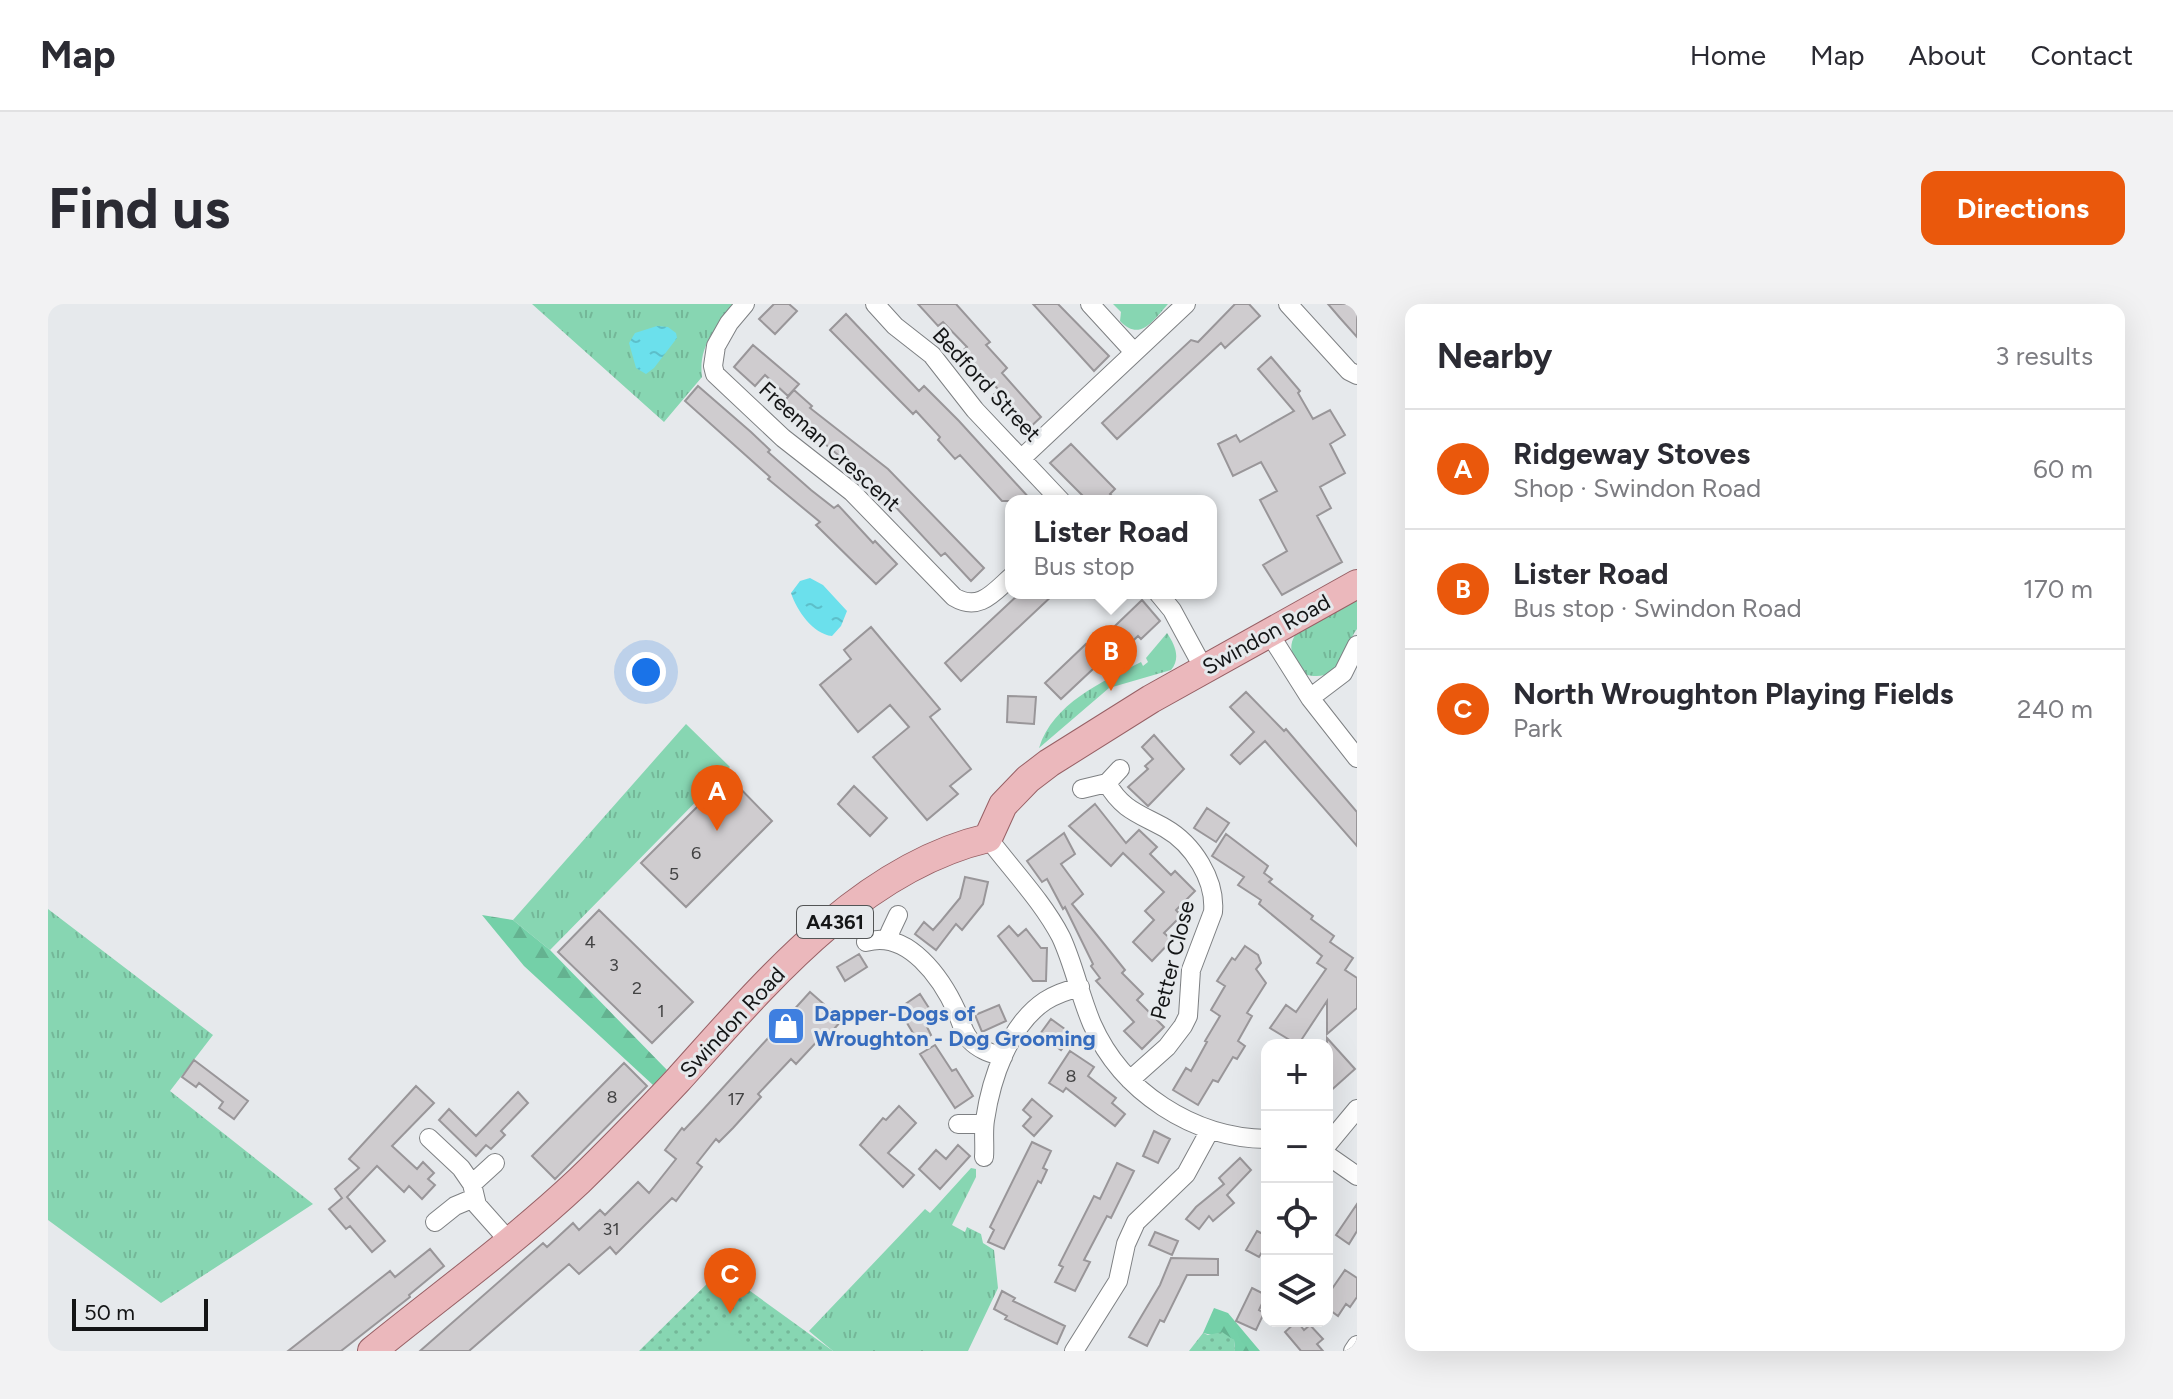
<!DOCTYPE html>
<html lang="en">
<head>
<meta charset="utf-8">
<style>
  :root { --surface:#fff; --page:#f2f2f3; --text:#2b2b33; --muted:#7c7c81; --line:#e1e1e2; --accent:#ea580c }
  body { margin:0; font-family:Figtree,sans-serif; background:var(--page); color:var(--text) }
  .controls { position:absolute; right:24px; bottom:24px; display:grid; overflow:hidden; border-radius:16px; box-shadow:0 8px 32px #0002 }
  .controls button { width:72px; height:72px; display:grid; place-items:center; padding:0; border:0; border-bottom:2px solid var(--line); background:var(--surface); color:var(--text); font:40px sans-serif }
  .scale { position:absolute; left:24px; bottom:20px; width:136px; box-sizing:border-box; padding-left:8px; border:4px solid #141516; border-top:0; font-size:22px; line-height:28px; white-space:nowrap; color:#141516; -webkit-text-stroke:6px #e6e9ec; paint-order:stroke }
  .you { position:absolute; left:598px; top:368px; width:28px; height:28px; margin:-20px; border:6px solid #fff; border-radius:50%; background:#1a73e8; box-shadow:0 0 0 12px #1a73e833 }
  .badge { display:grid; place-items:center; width:52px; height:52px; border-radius:50%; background:var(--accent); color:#fff; font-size:26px; font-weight:700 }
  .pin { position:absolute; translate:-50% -66px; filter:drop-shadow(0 2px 4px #0008) }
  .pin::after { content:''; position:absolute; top:42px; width:28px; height:24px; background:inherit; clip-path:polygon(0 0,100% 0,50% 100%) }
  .popup { position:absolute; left:957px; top:191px; width:212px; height:104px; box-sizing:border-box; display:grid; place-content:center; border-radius:16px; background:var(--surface); filter:drop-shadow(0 2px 6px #0005); font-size:26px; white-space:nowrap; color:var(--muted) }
  .popup b { font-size:30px; color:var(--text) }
  .popup::after { content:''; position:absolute; left:50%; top:100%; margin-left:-16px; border:16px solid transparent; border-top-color:var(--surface) }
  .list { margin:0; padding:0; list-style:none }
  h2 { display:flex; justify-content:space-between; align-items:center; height:104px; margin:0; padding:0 32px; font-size:34px }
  h2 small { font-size:26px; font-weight:400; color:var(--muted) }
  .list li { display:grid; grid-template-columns:52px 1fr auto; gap:24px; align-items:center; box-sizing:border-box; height:120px; padding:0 32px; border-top:2px solid var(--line) }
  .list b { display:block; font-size:30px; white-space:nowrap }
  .list p { margin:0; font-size:26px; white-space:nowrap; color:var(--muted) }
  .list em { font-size:26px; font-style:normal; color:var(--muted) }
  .icon { flex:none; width:44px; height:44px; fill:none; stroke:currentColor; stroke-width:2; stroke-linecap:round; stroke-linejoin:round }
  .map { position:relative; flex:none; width:1309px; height:1047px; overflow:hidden; border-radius:16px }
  header { display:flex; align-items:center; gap:48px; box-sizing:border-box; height:112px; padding:0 40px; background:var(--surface); border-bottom:2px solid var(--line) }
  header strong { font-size:38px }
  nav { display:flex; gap:44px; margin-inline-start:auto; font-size:28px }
  .intro { display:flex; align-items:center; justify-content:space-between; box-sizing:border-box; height:192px; padding:0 48px }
  h1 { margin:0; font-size:56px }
  .button { padding:20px 36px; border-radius:16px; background:var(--accent); color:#fff; font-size:28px; font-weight:700 }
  main { display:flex; gap:48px; padding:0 48px }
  aside { flex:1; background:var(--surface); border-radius:16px; box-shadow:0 8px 32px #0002 }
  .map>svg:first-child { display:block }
  .grass { fill:url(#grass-tufts) }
  .forest { fill:url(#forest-firs) }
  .park { fill:url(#park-dots) }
  .garden { fill:#87d6b2 }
  .water { fill:url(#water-ripples) }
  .building { fill:#cfcccf; stroke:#999699; stroke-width:2 }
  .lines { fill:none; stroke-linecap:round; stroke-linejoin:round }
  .minor-casing { stroke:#7e8083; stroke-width:20 }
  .primary-casing { stroke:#976065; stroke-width:30 }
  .minor { stroke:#fff; stroke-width:18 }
  .primary { stroke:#ebb8bc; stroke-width:28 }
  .labels { text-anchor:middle; stroke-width:6; stroke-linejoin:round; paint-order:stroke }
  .number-label { font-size:18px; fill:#434344 }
  .shield { fill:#e6e9ec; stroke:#535556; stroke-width:2 }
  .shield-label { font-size:20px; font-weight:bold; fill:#141516 }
  .street-label { font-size:22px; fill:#141516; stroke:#e6e9ec }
  .shop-label { font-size:22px; font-weight:bold; fill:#366cbe; stroke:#e6e9ec; text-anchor:start }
</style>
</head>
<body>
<header>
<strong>Map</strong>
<nav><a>Home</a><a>Map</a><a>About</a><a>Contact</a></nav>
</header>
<div class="intro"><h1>Find us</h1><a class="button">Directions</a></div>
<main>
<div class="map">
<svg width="1309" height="1047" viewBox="0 0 1309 1047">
  <defs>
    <pattern id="grass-tufts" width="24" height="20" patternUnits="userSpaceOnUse" patternTransform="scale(2)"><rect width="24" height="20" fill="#87d6b2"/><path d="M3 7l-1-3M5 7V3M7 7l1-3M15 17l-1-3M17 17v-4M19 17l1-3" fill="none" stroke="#74b798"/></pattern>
    <pattern id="forest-firs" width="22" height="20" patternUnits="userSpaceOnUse" patternTransform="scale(2)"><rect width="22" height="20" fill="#74d0a8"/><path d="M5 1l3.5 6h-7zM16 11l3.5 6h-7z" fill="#64b290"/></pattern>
    <pattern id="park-dots" width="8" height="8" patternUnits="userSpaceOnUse" patternTransform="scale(2)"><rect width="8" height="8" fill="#87d6b2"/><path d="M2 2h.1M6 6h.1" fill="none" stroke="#74b798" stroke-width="1.8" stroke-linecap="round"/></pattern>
    <pattern id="water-ripples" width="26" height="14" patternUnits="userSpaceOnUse" patternTransform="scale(2)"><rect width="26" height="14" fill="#6be0ec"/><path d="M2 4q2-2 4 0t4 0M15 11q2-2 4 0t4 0" fill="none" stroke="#5cbfca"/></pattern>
  </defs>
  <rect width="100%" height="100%" fill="#e6e9ec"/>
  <path class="grass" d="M484 0H687C668 23 650 42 654 73L616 118Z
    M1065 0H1120C1105 17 1092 38 1072 17L1073 8Z
    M1309 296V325C1301 335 1301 345 1296 356 1288 371 1271 375 1256 370 1247 356 1238 347 1247 331Z
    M1119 329C1127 341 1133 354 1123 366L1061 384 991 444C1005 399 1054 378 1093 358L1095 362 1100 358 1098 354Z
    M638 420 682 463 502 646 465 616Z
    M0 605 165 731 122 787 265 900 113 999 0 916Z
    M923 864 928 865V873L904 921 917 928 919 923 933 930 935 939 946 946 950 984 920 1047H785L761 1027 877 905 882 909Z"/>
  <path class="forest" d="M434 611 465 616 502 646 619 766 605 781 476 662Z
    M1166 1004 1180 1009 1212 1047H1187L1186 1036 1155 1029Z"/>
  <path class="park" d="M673 966 785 1047H591Z
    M1174 1028 1186 1036 1187 1047H1141L1155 1029 1160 1031Z"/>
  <path class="garden" d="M673 1020 708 1047H653Z"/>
  <path class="water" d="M609 22 620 23 628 29 629 34 606 64 598 70 588 64 581 39 587 29Z
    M762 274 775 281 799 307 793 322 784 332C765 330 749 307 743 289L752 277Z"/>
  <path class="building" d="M726 0H741L749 7 727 30 711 15Z
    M870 0H908L942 38 938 41 959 64 954 69 993 113 975 130 944 92 951 86 913 48 919 43 895 18 890 22Z
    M985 0H1010L1061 52 1046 67Z
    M1187 0H1201L1212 12 1177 44 1173 39 1069 135 1054 119 1143 36 1150 38Z
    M1280 0H1309V33L1292 14Z
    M798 10 871 87 876 82 911 117 984 197H954L912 151 907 155 890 136 892 133 868 107 865 110 782 26Z
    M705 41 751 80 740 92 717 71 707 82 686 63Z
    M1223 53 1252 87 1250 89 1265 115 1282 106 1297 131 1282 140 1297 169 1272 183 1283 204 1269 212 1294 258 1234 291 1215 261 1239 247 1212 196 1229 187 1213 158 1185 172 1170 140 1188 131 1192 138 1246 107 1210 65Z
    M650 82 703 128 722 146 720 148 763 186 786 204 790 201 825 239 827 237 849 260 828 280 768 221 772 218 720 175 722 173 637 97Z
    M746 86 764 102 762 104 840 165 936 264 923 277 897 249 893 252 831 185 771 135 770 137 746 117 731 103Z
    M1023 140 1067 185 1062 190 1069 197H1040L1002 159Z
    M972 289H1007L913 377 897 359Z
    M1094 296 1112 317 1093 335 1090 332 1066 355 1061 350 1013 395 997 379 1038 340 1043 345Z
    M823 323 892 405 882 413 923 465 902 482 910 490 879 516 825 453 861 423 842 401 810 428 772 381 803 355 796 346Z
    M1198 388 1236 427 1238 425 1309 508V542L1217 437 1192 460 1183 451 1206 428 1182 403Z
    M960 392 988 393 986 420 959 418Z
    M1106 431 1136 465 1100 502 1080 483 1100 465 1097 462 1105 455 1094 443Z
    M680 472 724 517 638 603 593 559Z
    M806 482 839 514 822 532 790 500Z
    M1047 500 1078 539 1091 526 1109 543 1102 550 1123 571 1127 567 1147 587 1128 606 1133 612 1116 629 1124 636 1104 657 1085 638 1106 616 1097 607 1116 588 1075 549 1063 562 1021 522Z
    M1159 504 1181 519 1168 538 1146 524Z
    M1016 529 1027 550 1013 560 1035 590 1024 600 1077 666 1074 669 1095 690 1089 696 1116 723 1094 745 1076 727 1086 718 1048 677 1052 674 1043 662 1045 660 1017 603 1015 605 999 575 994 578 979 557Z
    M1178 530 1220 562 1216 569 1224 575 1221 578 1265 612 1263 615 1286 632 1282 638 1305 654 1297 666 1309 674V704L1279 730V697L1250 741 1222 724 1238 701 1248 708 1278 665 1269 659 1274 652 1211 600 1213 596 1190 581 1196 573 1164 552Z
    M917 573 940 578 935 600 914 626 908 620 888 646 867 630 876 618 885 626 893 617 912 594Z
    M551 606 645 698 604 739 510 648Z
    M961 622 970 632 978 625 993 644H999L998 677H985L950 632Z
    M1197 642 1210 651 1213 659 1208 665 1218 679 1199 709 1204 712 1190 737 1197 742 1189 755 1185 753 1170 778 1165 776 1150 801 1125 786 1138 764 1143 767 1159 738 1157 737 1172 712 1163 706 1177 682 1169 677 1184 654 1187 656Z
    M811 650 819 663 797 677 789 663Z
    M762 688 794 716 778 734 775 731 748 760 743 755 710 790 713 793 685 824 671 838 668 835 649 859 654 863 628 897 624 894 568 950 562 943 531 970 521 960 421 1047H372L495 939 499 943 525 919 531 926 552 906 557 911 590 878 601 889 628 855 617 846 634 824 636 826 652 809Z
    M872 690 888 715 878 721 883 731 871 739 853 709V703Z
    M951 701 958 717 934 728 927 711Z
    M1003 715 1025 731 1013 746 992 730Z
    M1279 734 1307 765 1279 790Z
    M887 741 904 767 908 765 925 792 907 804 872 750Z
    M1022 747 1046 763 1040 772 1068 794 1064 799 1077 810 1067 822 1018 784 1015 788 1001 779Z
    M146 756 200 797 186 815 171 804 175 798 151 779 148 783 134 773Z
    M576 759 599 782 507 875 484 852Z
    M368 782 386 799 344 842 369 865 375 858 386 869 380 875 387 881 374 895 361 882 356 888 329 862 299 893 337 937 324 948 302 922 298 925 281 905 294 894 287 885 311 864 301 855Z
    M470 788 480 799 453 827 457 831 443 845 438 841 428 852 391 816 401 805 428 832Z
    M984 795 1004 812 986 832 975 822 983 813 975 806Z
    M851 802 868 819 840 849 866 871 855 883 812 841 835 814 838 816Z
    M1106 827 1122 835 1110 859 1095 852Z
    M984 838 1003 847 995 864 999 866 993 879 990 877 956 945 940 938 946 926 942 923Z
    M910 841 922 852 892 885 871 865 888 846 898 855Z
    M1192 854 1203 866 1179 891 1186 899 1165 917 1161 912 1151 925 1138 915 1148 903 1176 880 1171 874Z
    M1069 859 1086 867 1063 914 1059 912 1036 956 1042 958 1027 987 1007 978 1015 963 1011 961 1046 892 1052 895Z
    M1309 900V927L1301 940 1288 931Z
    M1209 927 1219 932V950L1214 948 1211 953 1198 946Z
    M1107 928 1130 937 1124 951 1101 941Z
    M382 945 396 962 361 991 362 993 293 1047H240L342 967 347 973Z
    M1123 954 1170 955V971H1139L1116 1018 1112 1016 1099 1042 1081 1033 1112 981Z
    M1297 966 1309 974V993L1302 1003 1298 1000 1290 1012 1279 1004V992Z
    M1204 984 1218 991 1211 1006 1216 1009 1208 1026 1188 1017Z
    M954 987 967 994 965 997 1017 1022 1009 1040 957 1015 959 1012 946 1005Z
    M1249 1017 1256 1026 1262 1021 1275 1035 1269 1040 1275 1047H1253L1237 1028Z"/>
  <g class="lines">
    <g class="minor-casing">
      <path id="minor" d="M697 0 681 19 668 42 665 62 667 70 735 134 804 188 906 293C931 308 945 289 963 273
        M827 0 847 22 884 51 927 106 1013 197
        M1042 0 1086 48
        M1240 0 1301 67 1309 71
        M974 154 1138 0
        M1110 289 1124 306 1156 365
        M1221 329 1262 394 1309 454
        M1262 394 1295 369 1309 341
        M1059 479C1074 506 1092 510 1117 524 1145 540 1168 576 1165 608L1143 666 1140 712 1135 722 1119 743 1082 776
        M1034 485 1059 479 1072 465
        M940 534C964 566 995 598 1013 633 1026 661 1032 692 1044 720 1074 788 1145 834 1219 835
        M843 636 842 628 850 611
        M818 638C860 625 894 675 909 708 913 718 915 728 922 736 931 746 943 749 955 753
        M910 820H936
        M381 834 413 864 424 880 429 901 461 937
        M1279 841 1309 805
        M1279 851 1309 872
        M936 853C937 841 935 828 937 816 943 775 961 721 997 697 1008 690 1020 686 1032 683
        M424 880 447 859
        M387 918 407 902 426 894
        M1026 1047 1070 977 1078 940 1088 918 1138 870 1162 826
        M1305 1047 1309 1041"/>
    </g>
    <g class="primary-casing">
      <path id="primary" d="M324 1047C393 991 466 938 531 877 564 845 597 811 629 777 714 683 811 564 940 534L955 501 980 475 1001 459 1103 395 1309 280"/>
    </g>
    <use href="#minor" class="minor"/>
    <use href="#primary" class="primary"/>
  </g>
  <defs>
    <g id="shop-square" transform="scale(2)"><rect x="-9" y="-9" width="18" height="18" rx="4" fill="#3f7fe0" stroke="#e6e9ec"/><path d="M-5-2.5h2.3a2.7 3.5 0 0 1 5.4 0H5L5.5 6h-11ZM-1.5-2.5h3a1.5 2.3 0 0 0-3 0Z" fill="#fff"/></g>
  </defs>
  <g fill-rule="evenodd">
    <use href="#shop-square" x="738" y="722"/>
  </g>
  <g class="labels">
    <g class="number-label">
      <text x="648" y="555">6</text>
      <text x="626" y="576">5</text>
      <text x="542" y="644">4</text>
      <text x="566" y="667">3</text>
      <text x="589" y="690">2</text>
      <text x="613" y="713">1</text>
      <text x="1023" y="778">8</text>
      <text x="564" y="799">8</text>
      <text x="688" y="801">17</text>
      <text x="563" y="931">31</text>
    </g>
    <rect class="shield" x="749" y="602" width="76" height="32" rx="6"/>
    <g class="shield-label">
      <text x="787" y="625">A4361</text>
    </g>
    <g class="street-label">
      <text transform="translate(939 80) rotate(47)" y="8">Bedford Street</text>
      <text transform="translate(782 142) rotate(42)" y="8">Freeman Crescent</text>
      <text transform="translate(1218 330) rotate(-29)" y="8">Swindon Road</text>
      <text transform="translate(1124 656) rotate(-76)" y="8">Petter Close</text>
      <text transform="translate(684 718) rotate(-47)" y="8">Swindon Road</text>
    </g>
    <g class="shop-label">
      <text x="766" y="717">Dapper-Dogs of<tspan x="766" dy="25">Wroughton - Dog Grooming</tspan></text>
    </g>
  </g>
</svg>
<div class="controls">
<button>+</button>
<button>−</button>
<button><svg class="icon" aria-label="locate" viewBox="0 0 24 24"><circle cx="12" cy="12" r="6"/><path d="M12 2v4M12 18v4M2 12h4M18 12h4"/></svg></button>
<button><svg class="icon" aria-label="layers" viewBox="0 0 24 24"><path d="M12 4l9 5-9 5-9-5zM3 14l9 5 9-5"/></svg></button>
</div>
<div class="scale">50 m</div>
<div class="you"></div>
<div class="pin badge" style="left:669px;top:527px">A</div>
<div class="pin badge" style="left:1063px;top:387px">B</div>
<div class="popup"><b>Lister Road</b>Bus stop</div>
<div class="pin badge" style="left:682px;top:1010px">C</div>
</div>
<aside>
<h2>Nearby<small>3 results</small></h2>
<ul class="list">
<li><span class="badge">A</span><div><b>Ridgeway Stoves</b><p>Shop · Swindon Road</p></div><em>60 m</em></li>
<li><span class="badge">B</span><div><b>Lister Road</b><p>Bus stop · Swindon Road</p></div><em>170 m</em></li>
<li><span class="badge">C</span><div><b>North Wroughton Playing Fields</b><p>Park</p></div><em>240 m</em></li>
</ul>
</aside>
</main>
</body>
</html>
